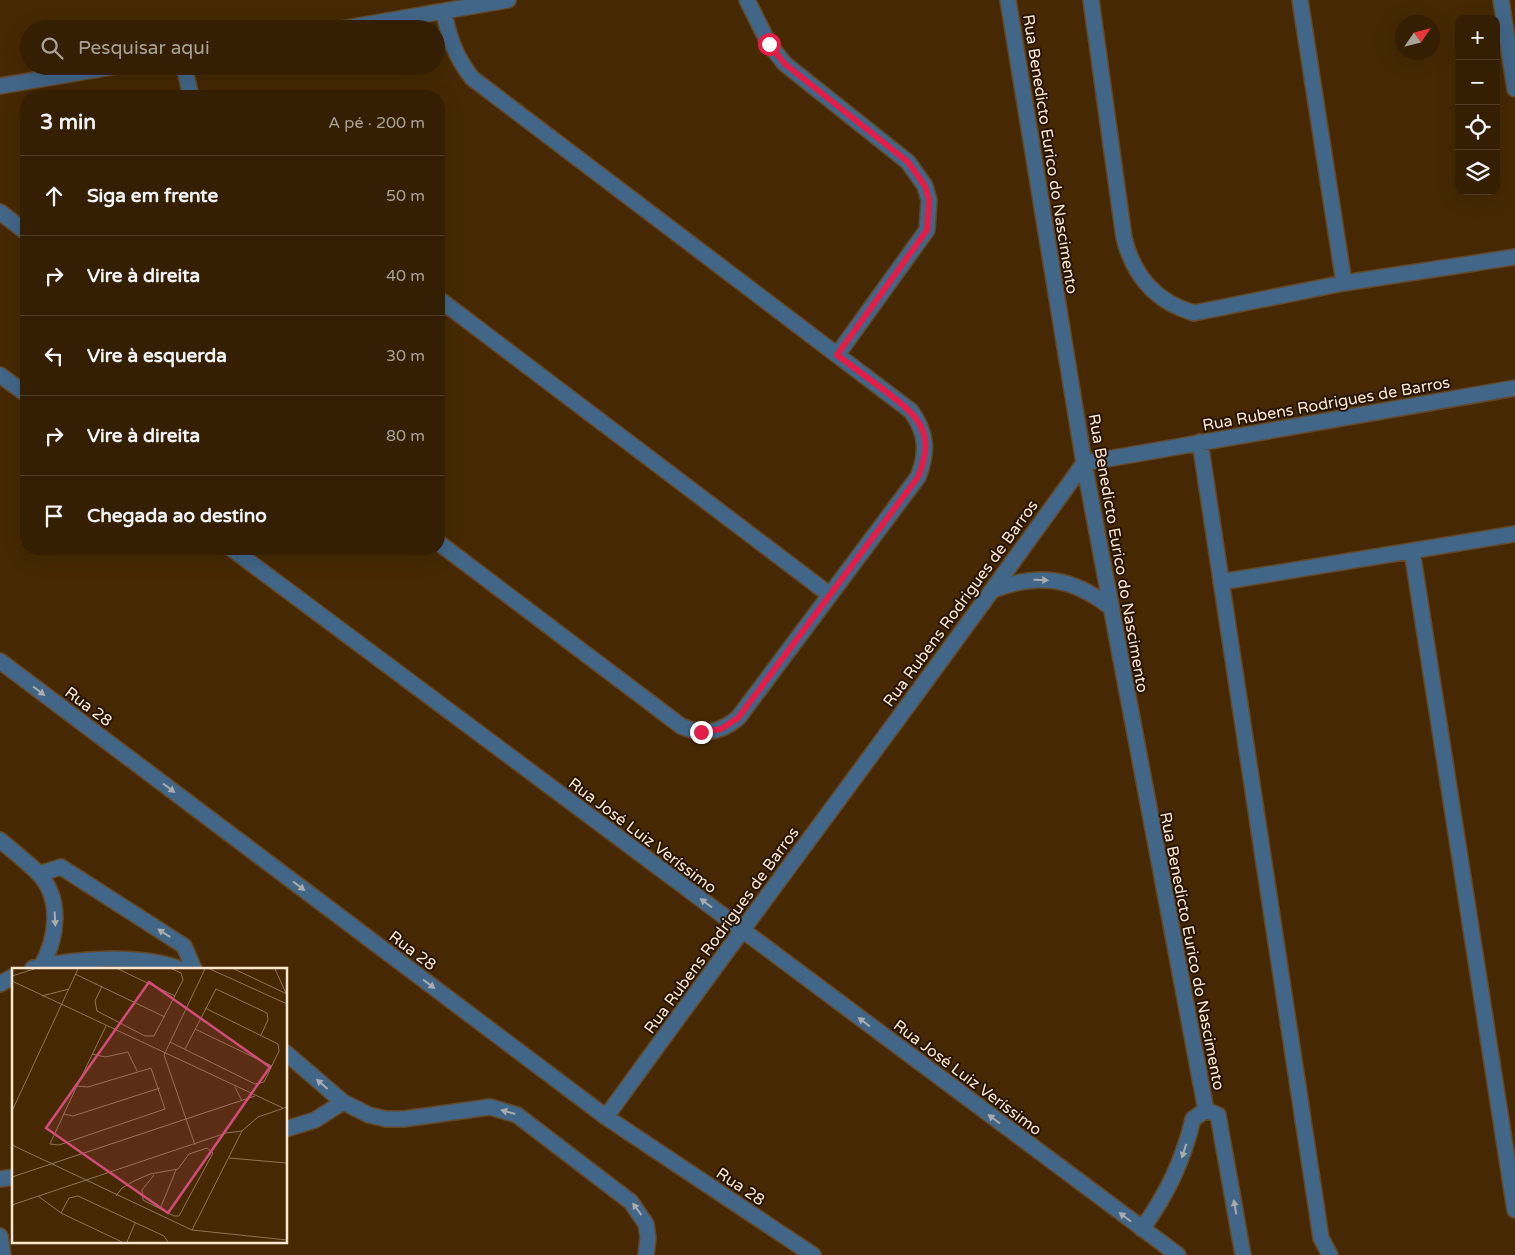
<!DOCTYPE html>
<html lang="pt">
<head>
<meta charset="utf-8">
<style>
  :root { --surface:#341f02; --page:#3c270c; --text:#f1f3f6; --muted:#a9a299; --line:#4e3d24 }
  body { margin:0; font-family:"Varela Round",sans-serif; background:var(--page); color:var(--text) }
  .controls { position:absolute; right:15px; top:15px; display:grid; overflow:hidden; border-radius:10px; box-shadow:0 5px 20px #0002 }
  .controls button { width:45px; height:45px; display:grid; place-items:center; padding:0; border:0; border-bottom:1px solid var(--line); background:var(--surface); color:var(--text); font:25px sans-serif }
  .compass { position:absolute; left:1395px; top:15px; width:45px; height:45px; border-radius:50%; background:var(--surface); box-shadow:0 5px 20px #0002; rotate:55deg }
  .stop { position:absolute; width:15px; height:15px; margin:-11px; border:4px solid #e11d48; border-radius:50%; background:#fff }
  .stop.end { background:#e11d48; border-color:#fff; box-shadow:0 1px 5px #0008 }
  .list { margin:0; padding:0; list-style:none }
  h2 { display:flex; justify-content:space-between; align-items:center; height:65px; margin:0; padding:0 20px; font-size:21px }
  h2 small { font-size:16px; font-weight:400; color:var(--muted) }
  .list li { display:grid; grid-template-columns:32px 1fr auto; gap:15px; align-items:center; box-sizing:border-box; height:80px; padding:0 20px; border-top:1px solid var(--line) }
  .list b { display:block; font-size:19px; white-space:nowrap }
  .list em { font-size:16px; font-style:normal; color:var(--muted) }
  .icon { flex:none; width:28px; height:28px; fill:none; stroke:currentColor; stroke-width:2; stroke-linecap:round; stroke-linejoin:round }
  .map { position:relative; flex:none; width:1515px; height:1255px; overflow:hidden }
  .search { position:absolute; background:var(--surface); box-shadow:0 5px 20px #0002; left:20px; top:20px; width:425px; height:55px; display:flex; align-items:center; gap:12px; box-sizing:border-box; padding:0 18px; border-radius:28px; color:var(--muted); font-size:19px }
  .panel { position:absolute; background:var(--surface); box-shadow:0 5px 20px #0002; left:20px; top:90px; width:425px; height:465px; border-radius:20px }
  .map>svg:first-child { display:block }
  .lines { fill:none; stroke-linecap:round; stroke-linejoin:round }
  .minor-casing { stroke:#644724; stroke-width:18 }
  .minor { stroke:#426687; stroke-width:15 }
  .oneway { fill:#aaadaf }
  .route { stroke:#e11d48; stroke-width:6 }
  .labels { text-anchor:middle; stroke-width:4; stroke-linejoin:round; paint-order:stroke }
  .street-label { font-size:16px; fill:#ffe7cf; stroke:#251403 }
  .inset-road { fill:none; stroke:#907555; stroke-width:1 }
  .view { fill:#d14c78; fill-opacity:0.15; stroke:#d14c78; stroke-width:2.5 }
  .inset-edge { fill:none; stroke:#ffe7cf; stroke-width:2.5 }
</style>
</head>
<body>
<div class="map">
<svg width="1515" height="1255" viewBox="0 0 1515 1255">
  <rect width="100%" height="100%" fill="#462903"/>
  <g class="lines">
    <g class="minor-casing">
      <path id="minor" d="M747 0 769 44 785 64 908 162 925 186 929 200 927 230 837 355
        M1008 0 1084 463 1206 1110
        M1091 0 1124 238C1134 277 1156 302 1194 313L1344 283 1515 257
        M1300 0 1344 283
        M1501 0 1515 89
        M340 29 508 0
        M184 66 191 96
        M0 86 118 66
        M0 212 26 232
        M439 299 830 595
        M0 375 26 394
        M1200 442 1321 1238 1330 1255
        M439 543 681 726C702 736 720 733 738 718L918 477C928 452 927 433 911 411L472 78C456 57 448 37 444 11
        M232 549 1178 1255
        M1412 551 1515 1210
        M1221 582 1515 534
        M993 590C1038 573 1072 577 1110 607
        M0 661 606 1117 813 1255
        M0 840C13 851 26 861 38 873 63 899 57 939 41 967
        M39 874 61 867 184 946 194 969
        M33 968C77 958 138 954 180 969
        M0 984 14 976
        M286 1053 343 1102 369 1115 386 1119H404L490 1107 517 1115 631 1202 646 1224 648 1237 646 1255
        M1206 1110 1218 1115 1243 1255
        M606 1117C764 898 927 683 1084 463L1515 388
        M286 1129 315 1120 343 1102
        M0 1179 14 1177
        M1142 1229C1167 1194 1183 1161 1193 1119L1206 1110
        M0 1236 3 1255"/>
    </g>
    <use href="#minor" class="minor"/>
  </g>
  <defs><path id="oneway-solid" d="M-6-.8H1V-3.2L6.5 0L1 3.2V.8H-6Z" transform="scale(1.25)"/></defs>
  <g class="oneway">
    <use href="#oneway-solid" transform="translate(1041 580) rotate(1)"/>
    <use href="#oneway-solid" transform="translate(39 691) rotate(37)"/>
    <use href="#oneway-solid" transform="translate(169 788) rotate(37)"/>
    <use href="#oneway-solid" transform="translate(299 886) rotate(37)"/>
    <use href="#oneway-solid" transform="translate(706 903) rotate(-143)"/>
    <use href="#oneway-solid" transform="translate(55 919) rotate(87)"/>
    <use href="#oneway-solid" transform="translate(164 933) rotate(-147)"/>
    <use href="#oneway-solid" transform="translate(429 984) rotate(37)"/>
    <use href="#oneway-solid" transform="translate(864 1022) rotate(-143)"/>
    <use href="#oneway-solid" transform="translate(322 1084) rotate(-139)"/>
    <use href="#oneway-solid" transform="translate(508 1112) rotate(-164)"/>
    <use href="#oneway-solid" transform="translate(994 1119) rotate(-143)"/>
    <use href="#oneway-solid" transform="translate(1184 1151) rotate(108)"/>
    <use href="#oneway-solid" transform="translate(1235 1207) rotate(-100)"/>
    <use href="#oneway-solid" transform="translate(637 1209) rotate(-126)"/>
    <use href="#oneway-solid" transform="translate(1125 1217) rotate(-143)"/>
  </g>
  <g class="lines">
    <path class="route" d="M701 732 721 729 738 718 918 477C937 432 918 416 884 390 868 378 853 367 837 355L927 230 929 200 925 186 908 162 785 64 769 44"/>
  </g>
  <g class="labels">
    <g class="street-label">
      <text transform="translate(1051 154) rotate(81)" y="6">Rua Benedicto Eurico do Nascimento</text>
      <text transform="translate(1326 403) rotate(-10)" y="6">Rua Rubens Rodrigues de Barros</text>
      <text transform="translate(1119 553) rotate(80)" y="6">Rua Benedicto Eurico do Nascimento</text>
      <text transform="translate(960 603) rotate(-54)" y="6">Rua Rubens Rodrigues de Barros</text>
      <text transform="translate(89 706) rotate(37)" y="6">Rua 28</text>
      <text transform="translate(643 835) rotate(37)" y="6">Rua José Luiz Veríssimo</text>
      <text transform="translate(721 930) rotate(-54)" y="6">Rua Rubens Rodrigues de Barros</text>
      <text transform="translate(413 950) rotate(37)" y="6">Rua 28</text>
      <text transform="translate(1193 951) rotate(79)" y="6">Rua Benedicto Eurico do Nascimento</text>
      <text transform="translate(968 1077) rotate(37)" y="6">Rua José Luiz Veríssimo</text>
      <text transform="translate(741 1186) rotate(34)" y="6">Rua 28</text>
    </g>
  </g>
  <g transform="translate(12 968)">
    <rect width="275" height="275" fill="#462903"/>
    <path class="inset-road" d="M106 1 163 28M198 1 275 36M222 1 275 26M263 1 274 25M63 6 153 49M0 8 22 1M0 13 271 140M90 18 83 33 85 43 133 68H142L171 12 169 5 160 1M30 28 57 21M183 61 260 98M158 74 243 116 252 114 267 83 266 76 193 40M173 81 204 21 255 45 256 52 249 67M80 86 93 89 116 84 125 103M65 118 76 119 139 100 153 141 47 177 38 176 55 139 65 118 94 58M223 119 230 133M0 143 66 1M52 146 61 148 148 120M0 177 180 262 275 272M183 177 152 87 193 1M217 190 275 195M0 209 243 128M26 228 49 245 110 274M104 228 110 220 122 213 138 206 166 201 177 186 195 180 201 185 167 248H162L131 232 130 222 142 207M0 237 214 165 230 163M148 241 164 202M49 245 57 230 66 228 152 268 156 274M180 262 230 163 246 149 275 139M115 274 123 255"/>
    <path class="view" d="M137 14 258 99 156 245 34 160Z"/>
    <rect width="275" height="275" class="inset-edge"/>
  </g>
</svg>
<div class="controls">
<button>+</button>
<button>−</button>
<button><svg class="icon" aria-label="locate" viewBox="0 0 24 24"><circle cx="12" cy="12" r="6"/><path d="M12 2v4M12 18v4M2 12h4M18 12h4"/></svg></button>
<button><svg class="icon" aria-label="layers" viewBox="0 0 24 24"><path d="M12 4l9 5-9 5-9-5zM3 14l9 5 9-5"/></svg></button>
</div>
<svg class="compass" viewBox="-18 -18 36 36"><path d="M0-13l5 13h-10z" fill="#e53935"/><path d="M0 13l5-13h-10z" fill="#a9a299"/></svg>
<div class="stop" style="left:769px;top:44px"></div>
<div class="stop end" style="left:701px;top:732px"></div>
<div class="search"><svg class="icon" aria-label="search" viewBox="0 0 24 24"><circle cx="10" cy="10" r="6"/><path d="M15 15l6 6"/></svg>Pesquisar aqui</div>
<section class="panel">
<h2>3 min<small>A pé · 200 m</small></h2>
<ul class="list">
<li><svg class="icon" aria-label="ahead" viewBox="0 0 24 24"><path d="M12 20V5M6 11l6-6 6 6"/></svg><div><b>Siga em frente</b></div><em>50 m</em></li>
<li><svg class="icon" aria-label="right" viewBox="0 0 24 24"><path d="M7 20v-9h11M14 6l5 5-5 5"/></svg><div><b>Vire à direita</b></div><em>40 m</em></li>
<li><svg class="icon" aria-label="left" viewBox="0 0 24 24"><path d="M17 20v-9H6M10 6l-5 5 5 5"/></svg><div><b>Vire à esquerda</b></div><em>30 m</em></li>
<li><svg class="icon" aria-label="right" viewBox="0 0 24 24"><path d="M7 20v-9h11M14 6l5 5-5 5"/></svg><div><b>Vire à direita</b></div><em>80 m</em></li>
<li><svg class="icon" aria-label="arrive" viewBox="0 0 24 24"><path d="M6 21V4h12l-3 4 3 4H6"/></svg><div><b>Chegada ao destino</b></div></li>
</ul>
</section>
</div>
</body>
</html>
